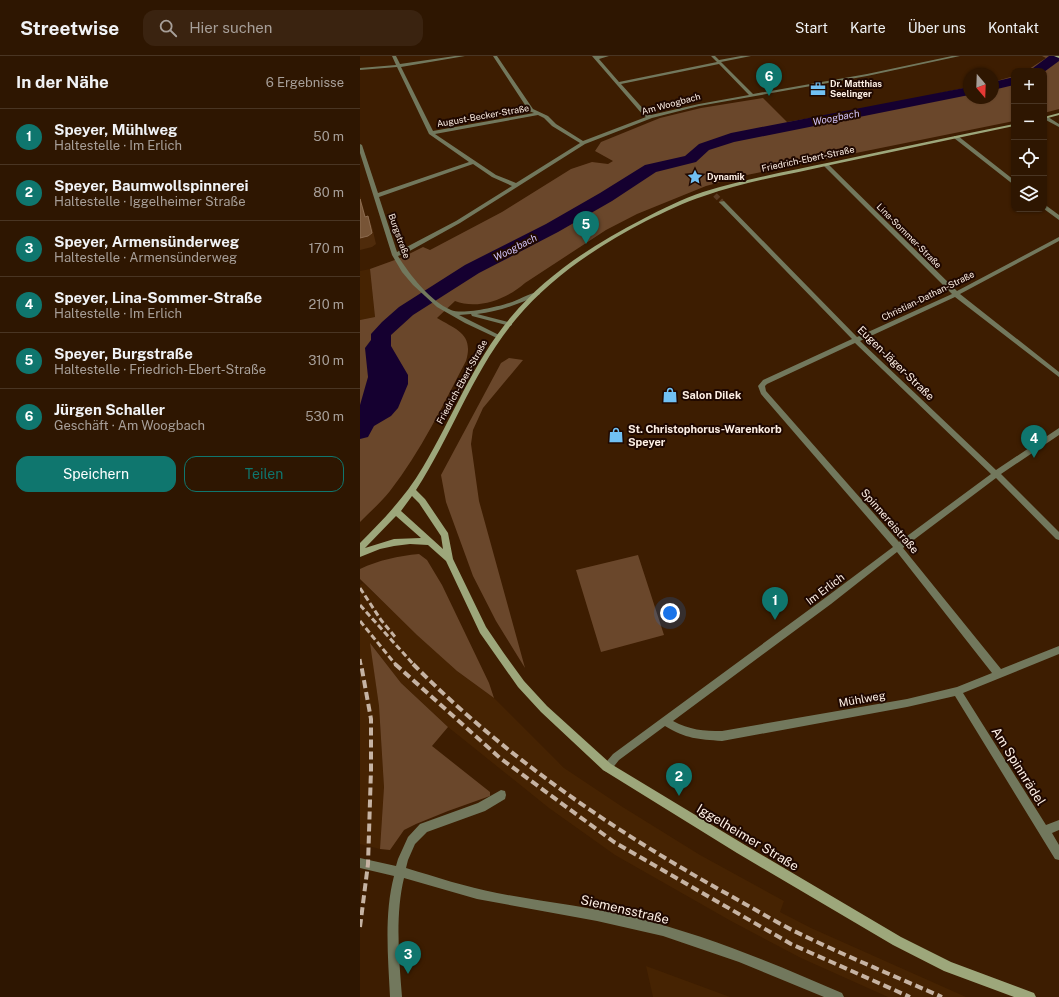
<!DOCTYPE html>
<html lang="de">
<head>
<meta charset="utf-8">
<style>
  :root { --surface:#2e1601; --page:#3a2310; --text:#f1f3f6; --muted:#a79f99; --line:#493523; --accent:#0f766e }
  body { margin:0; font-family:"Public Sans",sans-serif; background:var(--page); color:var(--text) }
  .controls { position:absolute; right:12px; top:12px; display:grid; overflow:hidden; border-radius:8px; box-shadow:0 1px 3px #0004 }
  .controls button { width:36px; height:36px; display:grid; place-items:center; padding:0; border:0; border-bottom:1px solid var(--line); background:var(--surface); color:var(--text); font:20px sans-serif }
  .compass { position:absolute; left:603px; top:12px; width:36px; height:36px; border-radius:50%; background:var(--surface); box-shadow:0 1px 3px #0004; rotate:161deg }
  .you { position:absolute; left:310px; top:557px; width:14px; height:14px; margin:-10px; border:3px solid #fff; border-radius:50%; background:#1a73e8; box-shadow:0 0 0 6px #1a73e833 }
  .badge { display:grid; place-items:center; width:26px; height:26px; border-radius:50%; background:var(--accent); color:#fff; font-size:13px; font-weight:700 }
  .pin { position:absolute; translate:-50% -33px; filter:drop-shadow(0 1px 2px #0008) }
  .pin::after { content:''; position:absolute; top:21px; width:14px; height:12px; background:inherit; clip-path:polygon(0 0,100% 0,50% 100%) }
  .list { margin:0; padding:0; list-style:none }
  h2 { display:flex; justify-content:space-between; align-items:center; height:52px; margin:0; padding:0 16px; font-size:17px }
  h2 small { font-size:13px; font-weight:400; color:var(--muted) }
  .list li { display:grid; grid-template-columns:26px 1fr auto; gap:12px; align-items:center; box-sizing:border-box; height:56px; padding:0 16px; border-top:1px solid var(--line) }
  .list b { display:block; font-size:15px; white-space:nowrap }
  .list p { margin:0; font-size:13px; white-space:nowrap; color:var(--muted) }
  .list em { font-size:13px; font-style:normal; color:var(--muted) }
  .actions { display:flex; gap:8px; padding:12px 16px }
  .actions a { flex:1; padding:9px 0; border:1px solid var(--accent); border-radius:12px; text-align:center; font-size:14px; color:var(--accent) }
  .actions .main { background:var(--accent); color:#fff }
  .icon { flex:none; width:22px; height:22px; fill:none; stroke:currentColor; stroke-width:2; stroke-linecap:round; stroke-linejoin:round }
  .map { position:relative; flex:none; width:699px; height:941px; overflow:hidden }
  header { display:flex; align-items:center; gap:24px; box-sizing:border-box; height:56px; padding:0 20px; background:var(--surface); border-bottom:1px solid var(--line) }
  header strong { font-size:19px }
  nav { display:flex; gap:22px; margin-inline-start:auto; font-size:14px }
  .search { width:280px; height:36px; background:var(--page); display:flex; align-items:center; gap:10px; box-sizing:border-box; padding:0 14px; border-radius:12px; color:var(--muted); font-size:15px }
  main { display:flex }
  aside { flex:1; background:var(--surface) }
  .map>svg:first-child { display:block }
  .built { fill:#462302 }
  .green { fill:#6a472b }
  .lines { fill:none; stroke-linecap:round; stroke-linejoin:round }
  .river { fill:#150030; fill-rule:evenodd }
  .minor-tunnel { stroke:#5a3c23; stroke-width:5; stroke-dasharray:5 2.5; stroke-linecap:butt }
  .minor { fill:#72785d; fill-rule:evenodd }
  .secondary { fill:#9da77b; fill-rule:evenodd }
  .rail-far1 { stroke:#c6b3a3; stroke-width:3; stroke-dasharray:6 3; stroke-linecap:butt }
  .rail { stroke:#c6b3a3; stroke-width:4; stroke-dasharray:8 4; stroke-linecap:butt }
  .shaded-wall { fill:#4f2b0b }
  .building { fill:#775436; stroke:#8c6c51 }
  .labels { text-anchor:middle; stroke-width:4; stroke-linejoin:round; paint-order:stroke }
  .far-poi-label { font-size:9px; font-weight:bold; fill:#fdefe4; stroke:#1f0800; text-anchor:start }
  .far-street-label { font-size:9px; fill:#fdefe4; stroke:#1f0800 }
  .far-water-label { font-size:10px; font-style:italic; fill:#d2c3f7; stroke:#1f0800 }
  .street-label { font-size:11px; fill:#fdefe4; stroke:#1f0800 }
  .poi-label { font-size:11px; font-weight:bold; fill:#fdefe4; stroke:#1f0800; text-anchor:start }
  .near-street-label { font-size:13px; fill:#fdefe4; stroke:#1f0800 }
</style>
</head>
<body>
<header>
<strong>Streetwise</strong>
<div class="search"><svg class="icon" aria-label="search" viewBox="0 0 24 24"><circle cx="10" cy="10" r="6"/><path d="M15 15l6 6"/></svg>Hier suchen</div>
<nav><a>Start</a><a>Karte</a><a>Über uns</a><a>Kontakt</a></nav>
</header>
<main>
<aside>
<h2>In der Nähe<small>6 Ergebnisse</small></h2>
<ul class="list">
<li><span class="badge">1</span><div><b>Speyer, Mühlweg</b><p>Haltestelle · Im Erlich</p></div><em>50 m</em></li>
<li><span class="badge">2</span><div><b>Speyer, Baumwollspinnerei</b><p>Haltestelle · Iggelheimer Straße</p></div><em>80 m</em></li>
<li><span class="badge">3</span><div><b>Speyer, Armensünderweg</b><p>Haltestelle · Armensünderweg</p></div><em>170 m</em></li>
<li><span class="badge">4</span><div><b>Speyer, Lina-Sommer-Straße</b><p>Haltestelle · Im Erlich</p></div><em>210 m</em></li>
<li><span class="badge">5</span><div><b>Speyer, Burgstraße</b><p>Haltestelle · Friedrich-Ebert-Straße</p></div><em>310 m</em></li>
<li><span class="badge">6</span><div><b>Jürgen Schaller</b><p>Geschäft · Am Woogbach</p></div><em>530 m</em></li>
</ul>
<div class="actions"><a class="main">Speichern</a><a>Teilen</a></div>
</aside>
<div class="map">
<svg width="699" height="941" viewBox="0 0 699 941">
  <rect width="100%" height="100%" fill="#3d1d01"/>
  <path class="built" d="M10 213 15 261 0 264V215Z
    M3 527 97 615 134 642 204 712 261 750 340 799 424 845 420 856 451 872 606 941H528L441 902 371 865 255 799 189 752 88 671 41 627 11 588 19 650 24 731 20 793 0 788V529Z
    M286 910 370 941H293Z"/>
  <path class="green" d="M682 0H699V53L684 57V15H666L686 2Z
    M654 20V65L382 120 346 130 277 158 246 174 165 227C147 243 118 254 95 245L77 262C97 274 114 278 106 305 83 349 61 395 30 435 21 446 10 456 0 466V264L15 261 10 213 43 201 63 191 70 194 142 156 211 113 232 106 248 108 253 105 235 95 241 86 300 62 341 52 403 42 427 66 515 51 609 31V42H633V26Z
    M149 302 163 304 123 352 113 374 111 388 119 445 165 612 136 565 113 520 86 446 81 419 141 307Z
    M59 498 67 504 82 529 129 627 134 642 97 615 57 579 0 523V513C19 504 38 500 59 498Z
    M278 499 304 579 241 596 216 514Z
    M10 587 41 627 88 671 72 690 130 736V740L88 755 56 768 44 774 30 794 20 793 24 731 19 650Z"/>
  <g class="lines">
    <path class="river" d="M689 0H699V5L684 16 669 15Z
      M654 21V29L633 34V26Z
      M609 31V39L374 86 349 94 336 106 296 116 252 145 198 176 119 217 53 259 31 279V290L48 319V328L38 352 31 360 14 370 8 381 0 383V349L8 321 5 292 11 284V278L22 266 39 251 105 209 186 168 240 137 285 109 325 100 339 88 371 77Z"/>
    <path class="minor-tunnel" d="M355 139 362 146"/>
    <path class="minor" d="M32 0H36L40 8 95 0H105L41 11 73 75 174 57 169 55 133 0H137L173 53 188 60 196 68 223 85 286 61 283 59 232 0H249L239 3 259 26 357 6 351 0H355L359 4 381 0H391L361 6 393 38 507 18 592 0H600L507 20 339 50 292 62 225 88 100 167 46 197 38 200C50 219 70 245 91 254 102 259 137 251 149 247 157 245 173 235 180 236V238C160 248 140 255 117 258L152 267V269L150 270 112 260 111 258 99 259 141 280 142 281 139 283 105 267 77 251 53 229 42 216 32 199 0 97V88L2 89 18 137 109 106 69 78 37 11 0 14V12L36 9ZM359 8 389 39 339 48 291 59 287 57 261 28ZM178 59 184 62 192 70 220 87 156 127 136 119 75 78ZM113 108 132 121 152 130 96 165 37 196 19 141Z
      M684 61H688L699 68V71L684 63Z
      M594 80H598L654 124V129L594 82Z
      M464 108H468L597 235 699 181V185L600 238 699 316V321L595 241 500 285 636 414 699 372V379L641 418 699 476V484L696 483 636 422 543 492 641 613 699 590V598L603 637 686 769 699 764V774L692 777 699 789V804L695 803 595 640 547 651 362 685C338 683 326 683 305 670L259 704 251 714 247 716 243 714 242 711 253 698 465 542 533 491 401 338 398 330 403 324 492 283 359 146 364 145 497 281 592 238 464 110ZM495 287 631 418 539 486 406 335 405 330 407 328ZM537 496 632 617 597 631 547 643 362 675C344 675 329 674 313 665L471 548Z
      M684 148 699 159V164L684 153Z
      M141 734 145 735 146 739 145 743 125 755 67 776 55 788 48 804 46 812C76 821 106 831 137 837 184 846 231 851 277 862 348 880 415 908 482 937L484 941H464L379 906 303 880 237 865 117 843 44 822C35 859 39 903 42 941H30C28 901 24 858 34 820L0 812V802L36 810 38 803 48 781 60 768 118 747Z"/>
    <path class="secondary" d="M694 0H699V2Z
      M699 57V59L684 63V61Z
      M654 68V70C594 83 535 95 475 108 432 118 387 125 344 140 324 146 305 156 286 165 238 190 191 221 156 263 113 314 92 379 56 434L65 443 88 477 93 503 126 571 143 596 164 625 187 650 251 708 385 789 541 881 591 906 674 937 676 941H654L584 915 533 889 377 797 243 714 181 656 158 631 120 577 86 505 68 489 50 488 34 490 20 493 0 501V487C24 463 46 440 63 411 93 361 113 306 151 261 186 219 234 188 283 163 302 153 322 143 343 136 385 123 429 115 472 106 533 93 593 80 654 68ZM52 440 59 447 81 480 83 493 41 455ZM36 460 61 482 34 483 5 492Z"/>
    <path class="rail-far1" d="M0 532 21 564 36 582
      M0 549 54 609
      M0 565 36 609
      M0 603 1 609"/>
    <path class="rail" d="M35 608 140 702 254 786 431 888 550 941
      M53 608C143 699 248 771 360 834 384 847 407 861 432 874 481 898 532 919 582 941
      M0 871 8 808 11 714V663L1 608"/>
  </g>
  <path class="shaded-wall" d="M0 140 9 172 5 161 0 143Z
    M8 160 12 171 16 188 12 191 0 194V182Z"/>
  <path class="building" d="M0 143 5 161 8 160 12 177 8 180 0 182Z"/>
  <defs>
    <g id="office-bare" transform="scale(1.2)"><path d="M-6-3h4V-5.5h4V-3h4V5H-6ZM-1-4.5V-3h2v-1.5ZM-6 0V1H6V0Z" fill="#71c1f4" stroke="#1f0800" stroke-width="2.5" paint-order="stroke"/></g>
    <g id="sight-bare" transform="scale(1.2)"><path d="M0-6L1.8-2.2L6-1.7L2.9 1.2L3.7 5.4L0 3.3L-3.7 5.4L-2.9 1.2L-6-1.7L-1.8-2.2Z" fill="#71c1f4" stroke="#1f0800" stroke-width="2.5" paint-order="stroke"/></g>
    <g id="shop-bare" transform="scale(1.2)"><path d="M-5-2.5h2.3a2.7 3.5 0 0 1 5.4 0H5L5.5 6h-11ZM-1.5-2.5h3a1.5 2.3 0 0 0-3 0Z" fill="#71c1f4" stroke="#1f0800" stroke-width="2.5" paint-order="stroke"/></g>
  </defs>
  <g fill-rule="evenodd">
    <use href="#office-bare" x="458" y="33"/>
    <use href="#sight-bare" x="335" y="121"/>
    <use href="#shop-bare" x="310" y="339"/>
    <use href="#shop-bare" x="256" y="379"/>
  </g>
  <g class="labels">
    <g class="far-poi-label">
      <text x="470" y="31">Dr. Matthias<tspan x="470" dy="10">Seelinger</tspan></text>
      <text x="347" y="124">Dynamik</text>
    </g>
    <g class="far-street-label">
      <text transform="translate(311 48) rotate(-15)" y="3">Am Woogbach</text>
      <text transform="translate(123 60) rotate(-10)" y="3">August-Becker-Straße</text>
      <text transform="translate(448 103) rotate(-12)" y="3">Friedrich-Ebert-Straße</text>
      <text transform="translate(39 180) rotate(70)" y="3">Burgstraße</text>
      <text transform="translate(549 180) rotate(45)" y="3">Lina-Sommer-Straße</text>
      <text transform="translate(568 240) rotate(-26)" y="3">Christian-Dathan-Straße</text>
      <text transform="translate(102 326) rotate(-61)" y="3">Friedrich-Ebert-Straße</text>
    </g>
    <g class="far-water-label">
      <text transform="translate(476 61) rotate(-11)" y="4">Woogbach</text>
      <text transform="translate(155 191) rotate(-27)" y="4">Woogbach</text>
    </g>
    <g class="street-label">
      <text transform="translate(536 307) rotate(44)" y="4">Eugen-Jäger-Straße</text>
      <text transform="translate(530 465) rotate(49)" y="4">Spinnereistraße</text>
      <text transform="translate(465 533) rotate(-37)" y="4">Im Erlich</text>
      <text transform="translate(502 643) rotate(-10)" y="4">Mühlweg</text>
    </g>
    <g class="poi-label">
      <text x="322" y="343">Salon Dilek</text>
      <text x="268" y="377">St. Christophorus-Warenkorb<tspan x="268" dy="13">Speyer</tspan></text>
    </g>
    <g class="near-street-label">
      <text transform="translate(659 710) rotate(58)" y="5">Am Spinnrädel</text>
      <text transform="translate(388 781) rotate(31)" y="5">Iggelheimer Straße</text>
      <text transform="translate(265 853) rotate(13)" y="5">Siemensstraße</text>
    </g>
  </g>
</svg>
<div class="controls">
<button>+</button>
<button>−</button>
<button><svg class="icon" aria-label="locate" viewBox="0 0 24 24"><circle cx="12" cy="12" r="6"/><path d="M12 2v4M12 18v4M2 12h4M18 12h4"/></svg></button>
<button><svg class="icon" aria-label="layers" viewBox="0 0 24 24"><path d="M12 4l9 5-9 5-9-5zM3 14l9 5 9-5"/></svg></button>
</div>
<svg class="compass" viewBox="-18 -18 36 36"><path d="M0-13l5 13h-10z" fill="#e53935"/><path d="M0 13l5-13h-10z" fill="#a79f99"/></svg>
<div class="you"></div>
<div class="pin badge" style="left:415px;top:564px">1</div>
<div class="pin badge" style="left:319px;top:740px">2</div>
<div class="pin badge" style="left:48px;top:918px">3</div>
<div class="pin badge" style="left:674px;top:402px">4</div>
<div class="pin badge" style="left:226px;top:188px">5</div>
<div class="pin badge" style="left:409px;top:40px">6</div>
</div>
</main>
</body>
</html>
